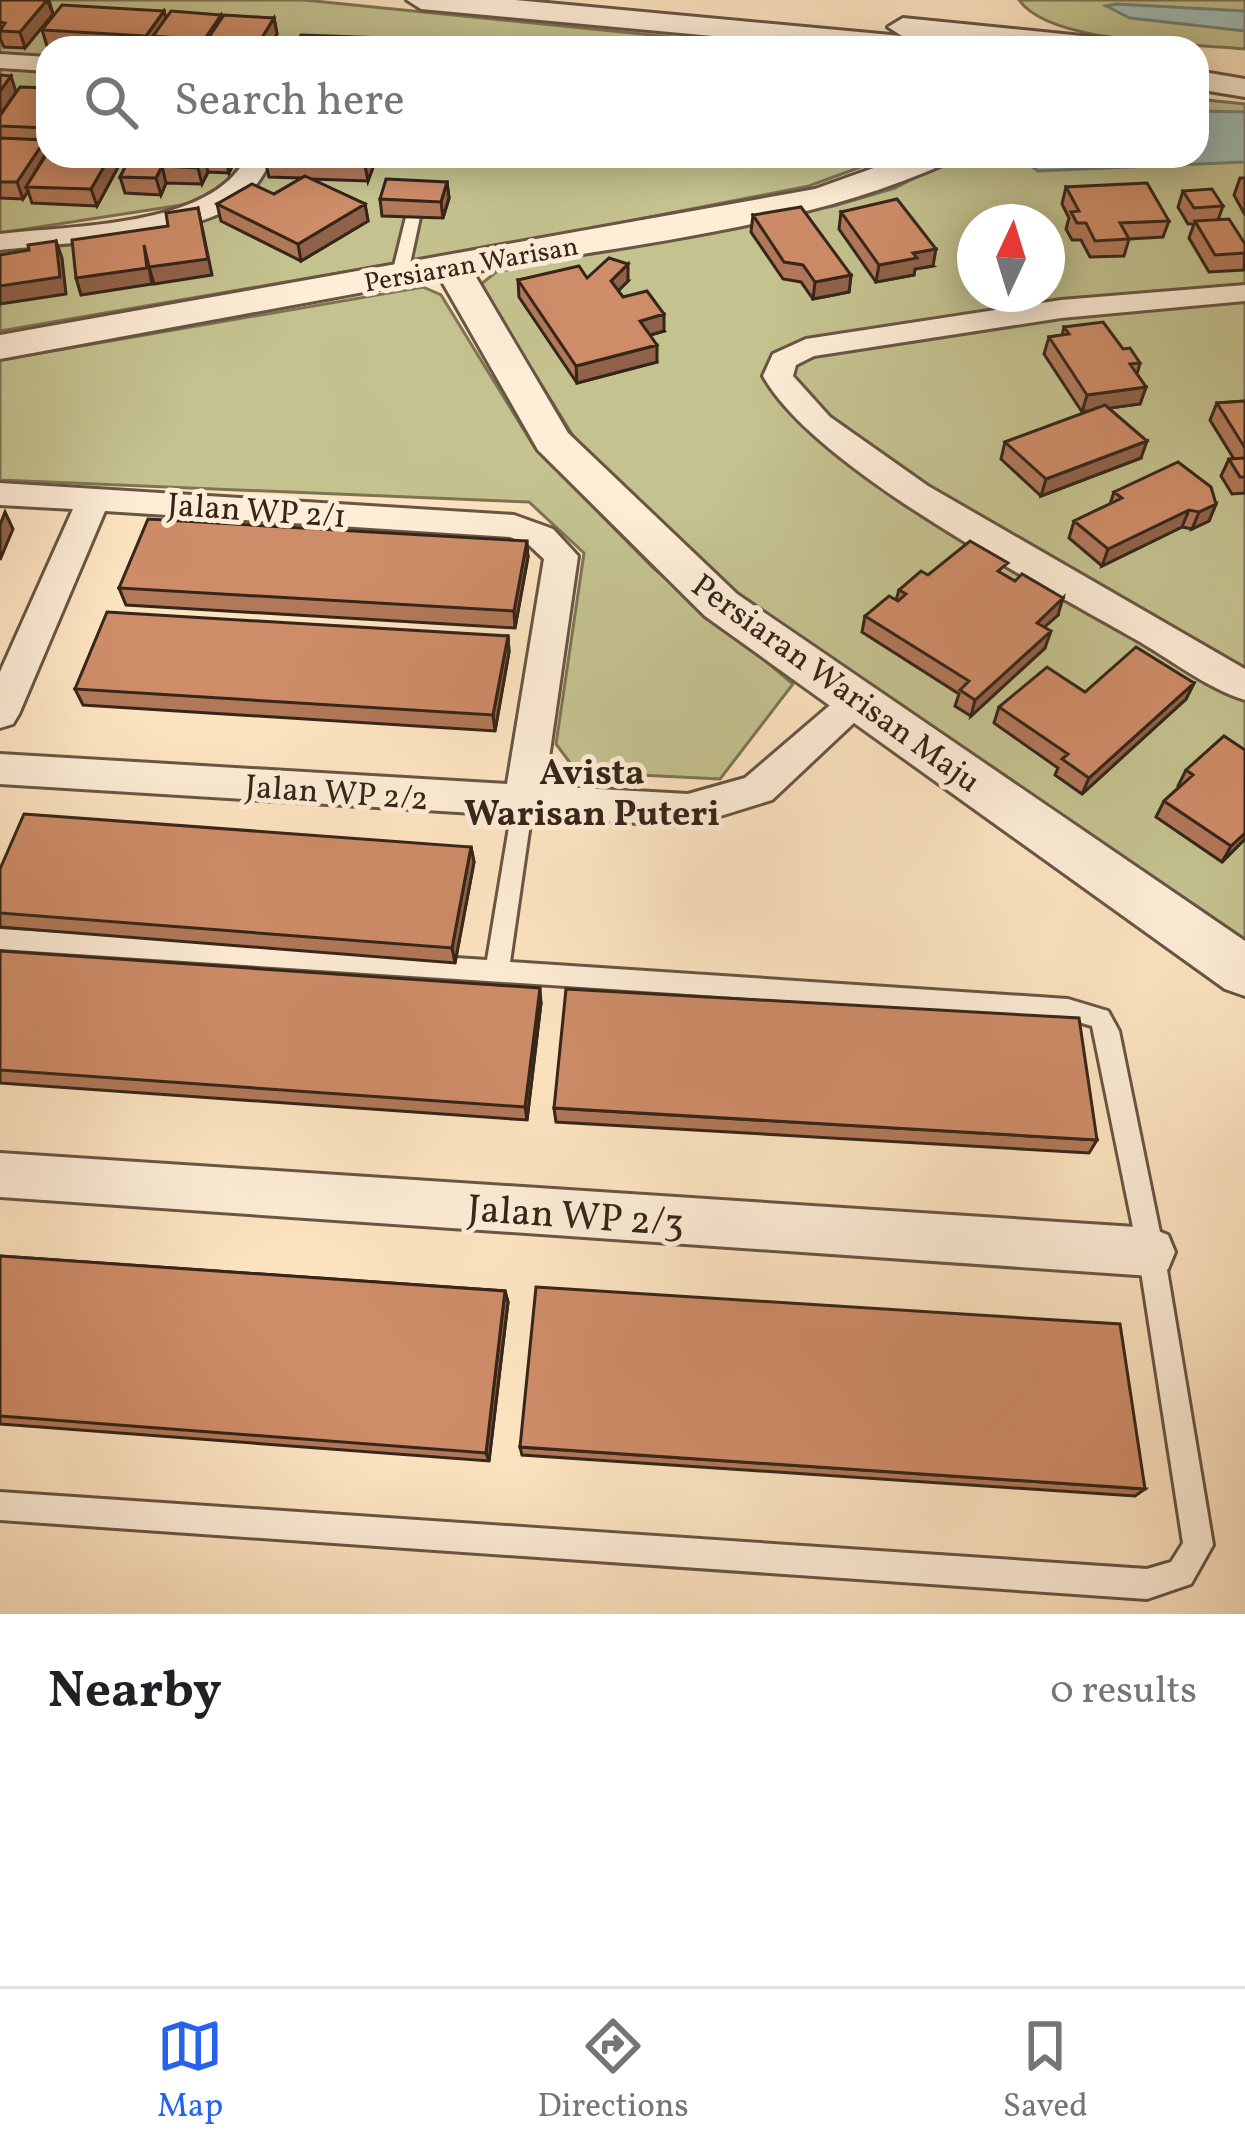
<!DOCTYPE html>
<html lang="en">
<head>
<meta charset="utf-8">
<style>
  :root { --surface:#fff; --page:#f6f6f6; --text:#202124; --muted:#757577; --line:#e0e0e0; --accent:#2563eb }
  body { margin:0; font-family:Vollkorn,serif; background:var(--page); color:var(--text) }
  .compass { position:absolute; left:957px; top:204px; width:108px; height:108px; border-radius:50%; background:var(--surface); box-shadow:0 6px 30px #0003; rotate:4deg }
  .list { margin:0; padding:0; list-style:none }
  h2 { display:flex; justify-content:space-between; align-items:center; height:156px; margin:0; padding:0 48px; font-size:51px }
  h2 small { font-size:39px; font-weight:400; color:var(--muted) }
  .icon { flex:none; width:66px; height:66px; fill:none; stroke:currentColor; stroke-width:2; stroke-linecap:round; stroke-linejoin:round }
  .map { position:relative; flex:none; width:1245px; height:1614px; overflow:hidden }
  .search { position:absolute; background:var(--surface); box-shadow:0 6px 30px #0003; left:36px; right:36px; top:36px; height:132px; display:flex; align-items:center; gap:30px; box-sizing:border-box; padding:0 42px; border-radius:36px; color:var(--muted); font-size:45px }
  .sheet { height:372px; background:var(--surface) }
  nav { display:flex; justify-content:space-around; align-items:center; box-sizing:border-box; height:168px; border-top:3px solid var(--line); background:var(--surface); font-size:33px; color:var(--muted) }
  nav a { display:grid; justify-items:center; gap:6px }
  nav .on { color:var(--accent) }
  .map>svg:first-child { display:block }
  .green { fill:#c4c28f; stroke:#7d7454; stroke-width:3; fill-rule:evenodd }
  .water { fill:#a0beb7; stroke:#768178; stroke-width:3 }
  .lines { fill:none; stroke-linecap:round; stroke-linejoin:round }
  .service-casing { stroke:#685543; stroke-width:6 }
  .minor-casing { stroke:#685543; stroke-width:6 }
  .tertiary-casing { stroke:#685543; stroke-width:6 }
  .service { fill:#feedd7; fill-rule:evenodd }
  .minor { fill:#feedd7; fill-rule:evenodd }
  .tertiary { fill:#feedd7; fill-rule:evenodd }
  .wall { fill:#b17859; stroke:#362519; stroke-width:3 }
  .shaded-wall { fill:#906249; stroke:#362519; stroke-width:3 }
  .building { fill:#ce8c68; stroke:#362519; stroke-width:3 }
  .labels { text-anchor:middle; stroke-width:10; stroke-linejoin:round; paint-order:stroke }
  .far-street-label { font-size:27px; fill:#362519; stroke:#feedd7 }
  .street-label { font-size:33px; fill:#362519; stroke:#feedd7 }
  .neighbourhood-label { font-size:36px; font-weight:bold; fill:#362519; stroke:#feedd7 }
  .near-street-label { font-size:39px; fill:#362519; stroke:#feedd7 }
</style>
</head>
<body>
<div class="map">
<svg width="1245" height="1614" viewBox="0 0 1245 1614">
  <rect width="100%" height="100%" fill="#fde4c1"/>
  <filter id="stains"><feTurbulence type="fractalNoise" baseFrequency=".00167" numOctaves="4"/><feColorMatrix values="0 0 0 0 .2 0 0 0 0 .09 0 0 0 0 .02 0 0 0 .5 -.17"/></filter>
  <radialGradient id="worn" r=".72"><stop offset=".6" stop-color="#630" stop-opacity="0"/><stop offset="1" stop-color="#630" stop-opacity=".3"/></radialGradient>
  <path class="green" d="M0 0H304L682 38 693 48H48V57L0 55Z
    M1019 0H1245V49C1192 43 1050 45 1019 0Z
    M0 69 48 72V156H245L224 189 201 202 0 233Z
    M1197 99 1245 104V946L1202 911 985 771 722 586 575 439 480 285 496 272 834 206 895 188 955 156H1197ZM975 222H1047V294H975Z
    M271 156H891L809 186 548 237 0 331V250L173 225 254 193Z
    M423 287 441 295 535 448 653 568 793 684 720 779 577 772 556 744 584 553 529 502 0 480V360Z"/>
  <path class="water" d="M1117 4 1245 11V31L1130 18 1106 6Z
    M1197 111 1245 112V162L1038 171 1031 166 1053 156H1197Z"/>
  <g class="lines">
    <g class="service-casing">
      <path id="service" d="M413 213 420 217 407 278 399 283 391 278 406 217Z
        M523 795 530 797 533 803 510 962 1068 999 1108 1011 1119 1031 1164 1252 1213 1545 1191 1584 1147 1599 0 1520V1492L1147 1569 1171 1562 1183 1543 1138 1252 1092 1026 1068 1019 0 949V929L487 960 513 803 516 797Z"/>
    </g>
    <g class="minor-casing">
      <path id="minor" d="M0 54 48 57V71L0 68Z
        M247 156H273C265 173 255 190 240 202 192 238 61 243 0 250V234C71 225 213 228 247 156Z
        M1245 285V301L1061 318 814 356 796 365 793 376 830 417 928 486 1245 669V700C1206 688 1169 658 1133 638 1037 583 815 469 763 376L773 354 806 339 1061 300Z
        M0 483 514 515 553 529 578 556 545 786 688 794 745 778 843 694 856 690 869 694 874 704 772 800 688 826 0 784V754L507 784 544 559 529 545 510 537 105 511 19 714 13 724 0 728V672L73 509 0 505Z
        M0 1153 1151 1228 1168 1235 1175 1252 1168 1269 1151 1276 0 1197Z"/>
    </g>
    <g class="tertiary-casing">
      <path id="tertiary" d="M407 0H515L902 36 888 27 903 18 1112 39 1127 48H1023L941 40 953 48H841L421 9Z
        M1197 71 1245 79V97L1197 89Z
        M907 156H952L947 163C799 229 631 244 473 272L568 433 737 594 1245 941V996L1225 989 705 616 538 450 440 278 0 359V335L815 189Z"/>
    </g>
    <use href="#service" class="service"/>
    <use href="#minor" class="minor"/>
    <use href="#tertiary" class="tertiary"/>
  </g>
  <path class="wall" d="M0 0H49L53 14 25 48 4 47 0 38Z
    M164 11 166 19 221 15 222 18H274L277 34 269 48H156L155 45 153 48H84L47 46 42 30Z
    M48 88V144H46L48 150 124 156 97 206 32 203 28 191 23 199 0 198V116Z
    M131 156H237L229 173 208 172 202 184 166 183 161 195 125 193 120 177Z
    M267 156H377L368 181 311 179 365 204 368 221 301 261 221 221 217 204 274 194 302 178 269 177 265 160Z
    M1240 178H1245V215L1234 195Z
    M447 182 449 198 443 218 382 216 380 199Z
    M1066 187 1169 221 1163 237 1129 239 1124 256 1090 257 1081 240H1072L1066 229 1069 218 1062 204Z
    M1183 191 1223 206 1218 220 1245 244 1244 270 1209 272 1189 238 1194 224H1188L1178 207Z
    M841 212 933 266 915 269 914 275 876 282 839 229Z
    M753 215 851 275 849 292 813 299 801 282 783 279 751 232Z
    M518 280 628 281 618 291 623 297 664 331 650 335 657 362 577 383 519 297Z
    M1064 327 1123 349 1140 363 1137 374 1146 387 1140 404 1108 408 1141 458 1041 496 1001 459 1005 442 1090 411 1082 412 1044 354 1049 337 1062 335Z
    M1245 401V493L1232 494 1221 476 1229 459H1234L1210 420 1217 403Z
    M1114 492 1216 504 1209 521 1192 529 1182 527 1102 566 1069 538 1074 521 1110 504Z
    M528 557 515 628 126 605 119 588Z
    M928 575H1004L1058 615 1044 627 1045 648 971 716 955 706 959 694 862 632 865 616 896 600 899 590Z
    M508 636 509 652 495 731 83 705 75 689Z
    M1194 683 1186 699 1082 794 1055 775 1058 768 994 723 999 707 1085 692Z
    M1245 750V839L1222 862 1156 817 1164 801 1179 787 1178 786 1186 770Z
    M471 847 474 862 455 963 0 927V869Z
    M0 951 541 1003 527 1120 0 1083Z
    M554 1108 1097 1140 1089 1153 556 1122Z
    M0 1256 505 1291 508 1302 489 1461 0 1424Z
    M520 1447 1145 1489 1135 1496 522 1455Z"/>
  <path class="shaded-wall" d="M47 0 53 14 25 48 20 32Z
    M164 11 168 27 153 36 155 45 153 48H149L146 36Z
    M221 15 224 30 207 40 209 48H206L204 40Z
    M274 18 277 34 269 48H259L258 44Z
    M11 76 16 92 0 115V91Z
    M45 140 48 150 26 187 28 191 23 199 17 182Z
    M110 156H124L97 206 91 189Z
    M204 156 208 172 202 184 198 168Z
    M225 156H237L229 173Z
    M368 156H377L368 181 365 165Z
    M162 166 166 183 161 195 156 178Z
    M447 182 449 198 443 218 441 202Z
    M365 204 368 221 301 261 298 244Z
    M198 208 212 275 154 284 149 267 152 284 81 295 76 278 144 245Z
    M56 241 62 258 66 294 0 304V286Z
    M936 249 933 266 915 269 914 275 876 282 879 265 913 253Z
    M628 264V281L611 298V281Z
    M851 275 849 292 813 299 815 282Z
    M664 314V331L640 338V321Z
    M657 345V362L577 383 576 366Z
    M1146 387 1140 404 1082 412 1087 395Z
    M1147 441 1141 458 1041 496 1046 479Z
    M1216 504 1209 521 1192 529 1199 512Z
    M1189 510 1182 527 1102 566 1108 549Z
    M5 512 13 529 0 560V525Z
    M527 541 528 557 515 628 514 611Z
    M1063 598 1058 615 1031 639 1037 623Z
    M1051 631 1045 648 971 716 975 700Z
    M508 636 509 652 495 731 493 715Z
    M1194 683 1186 699 1082 794 1089 778Z
    M1245 833V839L1222 862 1231 846Z
    M471 847 474 862 455 963 452 948Z
    M540 988 541 1003 527 1120 525 1107Z
    M505 1291 508 1302 489 1461 486 1453Z"/>
  <path class="building" d="M0 0H47L20 32 0 31 5 23 0 22Z
    M62 5 164 11 146 36 42 30Z
    M171 11 221 15 204 40 153 36Z
    M224 15 274 18 258 44 207 40Z
    M301 35 386 38 400 47 291 48Z
    M0 75 11 76 0 91Z
    M20 87 48 88V128L0 126V116Z
    M0 138 45 140 17 182H0Z
    M48 152V156H110L91 189 26 187Z
    M131 156H203L198 168 162 166 156 178 120 177Z
    M267 156H368L365 165 265 160Z
    M305 176 365 204 298 244 217 204 252 184 274 194Z
    M386 179 447 182 441 202 380 199Z
    M1147 183 1169 221 1120 223 1129 239 1095 241 1086 223H1077L1071 212 1079 211 1066 187Z
    M1212 189 1223 206 1194 208 1183 191Z
    M897 199 936 249 913 253 917 258 879 265 841 212Z
    M801 207 851 275 815 282 803 265 784 262 753 215Z
    M198 208 208 259 149 267 144 245 147 268 76 278 72 240 168 226 166 213Z
    M1229 219 1245 244V253L1215 255 1195 221Z
    M56 241 60 277 0 286V255L29 250 28 245Z
    M609 258 628 264 611 281 623 297 647 291 664 314 640 321 657 345 576 366 518 280 579 266 587 278Z
    M1103 322 1123 349 1130 348 1140 363 1130 364 1146 387 1087 395 1049 337 1069 334 1064 327Z
    M1245 401V448L1217 403Z
    M1105 405 1147 441 1046 479 1005 442Z
    M1245 458V477H1240L1229 459Z
    M1178 462 1211 487 1216 504 1199 512 1189 510 1108 549 1074 521 1122 498 1114 492Z
    M148 519 527 541 514 611 119 588Z
    M970 541 1008 563 998 571 1015 581 1022 574 1063 598 1037 623 1051 631 975 700 960 690 969 681 865 616 889 596 898 601 906 594 899 590 921 571 928 575Z
    M107 612 508 636 493 715 75 689Z
    M1136 647 1194 683 1089 778 1062 759 1068 754 999 707 1047 667 1085 692Z
    M1224 736 1245 750V833L1231 846 1164 801 1193 775 1186 770Z
    M24 814 471 847 452 948 0 913V869Z
    M0 951 540 988 525 1107 0 1070Z
    M566 989 1079 1018 1097 1140 554 1108Z
    M0 1256 505 1291 486 1453 0 1416Z
    M536 1287 1120 1324 1145 1489 520 1447Z"/>
  <g class="labels">
    <g class="far-street-label">
      <text transform="translate(471 264) rotate(-10)" y="9">Persiaran Warisan</text>
    </g>
    <g class="street-label">
      <text transform="translate(257 509) rotate(4)" y="12">Jalan WP 2/1</text>
      <text transform="translate(837 682) rotate(36)" y="12">Persiaran Warisan Maju</text>
      <text transform="translate(337 791) rotate(4)" y="12">Jalan WP 2/2</text>
    </g>
    <g class="neighbourhood-label">
      <text x="592" y="784">Avista<tspan x="592" dy="41">Warisan Puteri</tspan></text>
    </g>
    <g class="near-street-label">
      <text transform="translate(576 1214) rotate(4)" y="14">Jalan WP 2/3</text>
    </g>
  </g>
  <rect width="100%" height="100%" filter="url(#stains)"/>
  <rect width="100%" height="100%" fill="url(#worn)"/>
</svg>
<svg class="compass" viewBox="-18 -18 36 36"><path d="M0-13l5 13h-10z" fill="#e53935"/><path d="M0 13l5-13h-10z" fill="#757577"/></svg>
<div class="search"><svg class="icon" aria-label="search" viewBox="0 0 24 24"><circle cx="10" cy="10" r="6"/><path d="M15 15l6 6"/></svg>Search here</div>
</div>
<section class="sheet">
<h2>Nearby<small>0 results</small></h2>
<ul class="list">
</ul>
</section>
<nav>
<a class="on"><svg class="icon" aria-label="map" viewBox="0 0 24 24"><path d="M3 6l6-2 6 2 6-2v14l-6 2-6-2-6 2zM9 4v14M15 6v14"/></svg>Map</a>
<a><svg class="icon" aria-label="directions" viewBox="0 0 24 24"><path d="M12 3l9 9-9 9-9-9zM9 14v-3h6M13 9l2 2-2 2"/></svg>Directions</a>
<a><svg class="icon" aria-label="saved" viewBox="0 0 24 24"><path d="M7 4h10v16l-5-4-5 4z"/></svg>Saved</a>
</nav>
</body>
</html>
